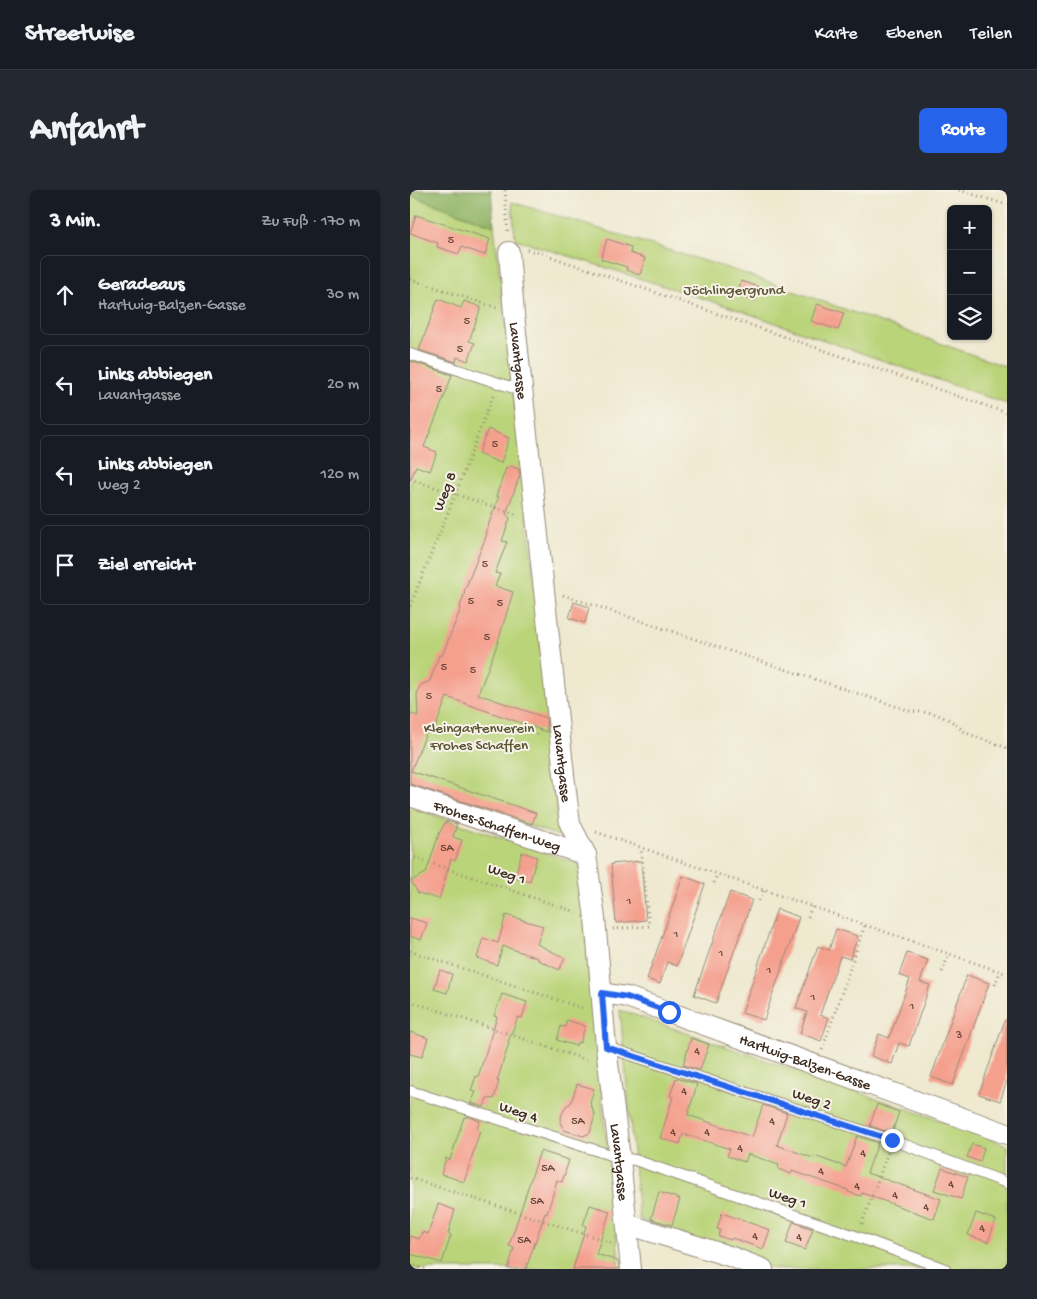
<!DOCTYPE html>
<html lang="de">
<head>
<meta charset="utf-8">
<style>
  :root { --surface:#171b24; --page:#242831; --text:#f1f3f6; --muted:#9ea1a6; --line:#363941; --accent:#2563eb }
  body { margin:0; font-family:"Gochi Hand",sans-serif; background:var(--page); color:var(--text) }
  .controls { position:absolute; right:15px; top:15px; display:grid; overflow:hidden; border-radius:8px; box-shadow:0 1px 4px #0004 }
  .controls button { width:45px; height:45px; display:grid; place-items:center; padding:0; border:0; border-bottom:1px solid var(--line); background:var(--surface); color:var(--text); font:25px sans-serif }
  .stop { position:absolute; width:15px; height:15px; margin:-11px; border:4px solid #2563eb; border-radius:50%; background:#fff }
  .stop.end { background:#2563eb; border-color:#fff; box-shadow:0 1px 5px #0008 }
  .list { margin:0; padding:0; list-style:none }
  h2 { display:flex; justify-content:space-between; align-items:center; height:65px; margin:0; padding:0 20px; font-size:21px }
  h2 small { font-size:16px; font-weight:400; color:var(--muted) }
  .list li { display:grid; grid-template-columns:32px 1fr auto; gap:15px; align-items:center; box-sizing:border-box; height:80px; margin:0 10px 10px; padding:0 10px; border:1px solid var(--line); border-radius:8px }
  .list b { display:block; font-size:19px; white-space:nowrap }
  .list p { margin:0; font-size:16px; white-space:nowrap; color:var(--muted) }
  .list em { font-size:16px; font-style:normal; color:var(--muted) }
  .icon { flex:none; width:28px; height:28px; fill:none; stroke:currentColor; stroke-width:2; stroke-linecap:round; stroke-linejoin:round }
  .map { position:relative; flex:none; width:597px; height:1079px; overflow:hidden; border-radius:8px }
  header { display:flex; align-items:center; gap:30px; box-sizing:border-box; height:70px; padding:0 25px; background:var(--surface); border-bottom:1px solid var(--line) }
  header strong { font-size:24px }
  nav { display:flex; gap:28px; margin-inline-start:auto; font-size:18px }
  .intro { display:flex; align-items:center; justify-content:space-between; box-sizing:border-box; height:120px; padding:0 30px }
  h1 { margin:0; font-size:35px }
  .button { padding:12px 22px; border-radius:8px; background:var(--accent); color:#fff; font-size:18px; font-weight:700 }
  main { display:flex; gap:30px; padding:0 30px }
  aside { flex:1; background:var(--surface); border-radius:8px; box-shadow:0 1px 4px #0004 }
  .map>svg:first-child { display:block }
  .green { fill:#bad479; stroke:#7a7f4c }
  .forest { fill:#93b669; stroke:#677044 }
  .building { fill:#f59f8d }
  .lines { fill:none; stroke-linecap:round; stroke-linejoin:round }
  .service-casing { stroke:#958a77; stroke-width:12 }
  .minor-casing { stroke:#958a77; stroke-width:22 }
  .path { stroke:#958a77; stroke-width:3; stroke-dasharray:1 4; stroke-linecap:butt }
  .service { stroke:#fff; stroke-width:10 }
  .minor { stroke:#fff; stroke-width:20 }
  .route { stroke:#2563eb; stroke-width:6 }
  .labels { text-anchor:middle; stroke-width:4; stroke-linejoin:round; paint-order:stroke }
  .number-label { font-size:12px; fill:#6a473a }
  .park-label { font-size:15px; fill:#5b5435; stroke:#f7f3e8 }
  .street-label { font-size:15px; fill:#3b2a1e; stroke:#f7f3e8 }
</style>
</head>
<body>
<header>
<strong>Streetwise</strong>
<nav><a>Karte</a><a>Ebenen</a><a>Teilen</a></nav>
</header>
<div class="intro"><h1>Anfahrt</h1><a class="button">Route</a></div>
<main>
<aside>
<h2>3 Min.<small>Zu Fuß · 170 m</small></h2>
<ul class="list">
<li><svg class="icon" aria-label="ahead" viewBox="0 0 24 24"><path d="M12 20V5M6 11l6-6 6 6"/></svg><div><b>Geradeaus</b><p>Hartwig-Balzen-Gasse</p></div><em>30 m</em></li>
<li><svg class="icon" aria-label="left" viewBox="0 0 24 24"><path d="M17 20v-9H6M10 6l-5 5 5 5"/></svg><div><b>Links abbiegen</b><p>Lavantgasse</p></div><em>20 m</em></li>
<li><svg class="icon" aria-label="left" viewBox="0 0 24 24"><path d="M17 20v-9H6M10 6l-5 5 5 5"/></svg><div><b>Links abbiegen</b><p>Weg 2</p></div><em>120 m</em></li>
<li><svg class="icon" aria-label="arrive" viewBox="0 0 24 24"><path d="M6 21V4h12l-3 4 3 4H6"/></svg><div><b>Ziel erreicht</b></div></li>
</ul>
</aside>
<div class="map">
<svg width="597" height="1079" viewBox="0 0 597 1079">
  <rect width="100%" height="100%" fill="#f7f3e8"/>
  <filter id="ink" filterUnits="userSpaceOnUse"><feTurbulence type="fractalNoise" baseFrequency=".02" numOctaves="2"/><feDisplacementMap in="SourceGraphic" scale="10" xChannelSelector="R" yChannelSelector="G"/><feConvolveMatrix kernelMatrix="1 2 1 2 8 2 1 2 1" color-interpolation-filters="sRGB"/></filter>
  <filter id="wash" filterUnits="userSpaceOnUse"><feTurbulence type="fractalNoise" baseFrequency=".0096" numOctaves="4" result="noise"/><feDisplacementMap in="SourceGraphic" scale="20" xChannelSelector="R" yChannelSelector="G"/><feGaussianBlur stdDeviation="1.12" result="paint"/><feColorMatrix in="noise" values="0 0 0 0 0 0 0 0 0 0 0 0 0 0 0 0 0 1.4 0 .05"/><feComposite in="paint" operator="in"/></filter>
  <g filter="url(#wash)">
    <rect width="100%" height="100%" fill="#efe9d0"/>
    <path class="green" d="M0 5 84 36 117 321 149 646 0 596Z
      M102 12 330 82 597 177V214L317 116 105 49Z
      M0 617 169 674 193 919 210 1079H0Z
      M210 820 535 932 597 955V1079H364L229 1029Z"/>
    <path class="forest" d="M0 0H81L84 36 0 5Z"/>
    <g id="blocks">
      <path class="building" d="M6 25 80 49 75 65 51 57 49 64 27 57 28 53 0 43Z
        M197 49 221 57 220 63 235 68 230 85 216 80 217 77 191 69Z
        M331 91 350 97 345 111 327 105Z
        M28 109 51 118 54 111 71 117 59 151 65 153 58 171 47 167 46 172 9 160Z
        M407 114 434 123 428 140 401 131Z
        M0 171 42 185 35 205 14 257 27 262 20 281 6 276 0 291Z
        M78 239 99 248 91 273 68 264Z
        M100 276 109 279 110 285 96 324 100 328 92 351 97 352 85 383 90 384 85 396 103 402 87 455 68 504 136 528 137 542 37 507 24 541 18 538 1 581 126 623 122 634 0 594V523L8 526 7 505 8 500 11 495 20 491 29 465 32 466 51 418 50 417 55 402H54L77 344H75L89 306H86L96 278 99 279Z
        M164 412 179 417 175 433 159 428Z
        M36 631 47 634 43 647 52 650 45 671 41 669 29 709 8 703 1 691 16 683 29 644Z
        M112 662 127 667 120 691 105 687Z
        M231 671 236 730 206 733 201 674Z
        M273 686 295 694 267 776 257 772 250 794 237 789Z
        M320 702 342 710 306 813 284 805Z
        M367 719 389 727 354 830 332 823Z
        M96 725 133 736 127 754 155 768 149 780 128 770V768L93 756 87 775 67 768 73 748 88 753Z
        M0 728 17 733 11 750 0 746Z
        M426 739 448 746 440 769 430 766 410 825 419 828 411 851 390 843 397 822 386 818 408 756 419 760Z
        M497 763 518 770 510 792 520 795 499 856 489 853 482 874 461 866 469 844 479 848 500 789 489 785Z
        M30 780 42 784 37 803 24 799Z
        M557 785 579 793 543 895 521 887Z
        M92 804 117 812 112 828 108 827 98 852 99 853 87 891H89L84 909 77 908 74 917 61 913 66 902 61 901 66 886 68 887 87 827 84 826Z
        M157 830 175 836 170 853 167 852 166 856 147 850 151 836 155 837Z
        M595 830H597V891L590 911 569 904Z
        M0 842 18 848 12 867 0 864Z
        M281 848 299 854 290 880 273 875Z
        M266 888 287 894 278 925 342 947 353 915 377 923 367 955 403 968 404 966 436 977 447 946 468 953 457 983 531 1009 524 1029 452 1003 451 1006 438 1002V1000L382 981 381 984 368 979 369 975 338 964 335 972 317 966 320 959 273 944 270 954 250 948 263 907 260 906Z
        M167 894 184 899 180 913 185 925 180 943 173 946 154 940 150 932 152 924 156 916 161 913Z
        M467 914 489 922 482 943 460 936Z
        M57 926 70 931 67 939 70 941 54 992 31 984 36 968 40 970 54 927 56 928Z
        M562 954 574 958 570 972 557 967Z
        M130 961 159 970 152 992 147 990 137 1024 135 1023 116 1079H98L104 1058 99 1056Z
        M532 978 558 987 551 1009 524 1000Z
        M249 1002 270 1009 262 1035 241 1029Z
        M28 1014 45 1020 38 1044 41 1045 32 1073 0 1064V1046L9 1049 12 1042 18 1044Z
        M180 1015 200 1021 186 1064 208 1071 209 1079H163L176 1036 173 1035Z
        M312 1023 360 1040 353 1059 322 1048 321 1050 308 1046 310 1040 307 1039Z
        M566 1023 586 1030 578 1052 558 1045Z
        M383 1032 403 1039 395 1060 376 1053Z"/>
    </g>
  </g>
  <g filter="url(#ink)">
    <use href="#blocks" fill-opacity="0" stroke="#958a77" stroke-width="1"/>
    <g class="lines">
      <g class="service-casing">
        <path id="service" d="M0 164 113 201
          M196 857 482 950 597 993
          M0 901 210 968 225 970 448 1047 535 1079"/>
      </g>
      <g class="minor-casing">
        <g id="minor">
          <path id="s1" d="M99 62 104 124 154 585 160 634 176 665 185 728 196 857 210 968 221 1079"/>
          <path id="s2" d="M0 606 176 665"/>
          <path id="s3" d="M192 803 217 807 597 944"/>
          <path d="M217 1034 322 1067 353 1079"/>
        </g>
      </g>
      <path class="path" d="M95 0 98 44
        M549 0 597 15
        M117 60 130 63 597 223
        M0 89 87 118
        M0 289 108 325
        M153 405 500 521 523 523 540 530 556 543 597 558
        M0 416 45 305 84 203
        M127 545 131 538
        M186 642 597 784
        M0 666 166 722
        M304 693 307 684
        M349 711 354 700
        M398 727 402 716
        M203 739 239 736 231 658
        M0 761 175 819
        M532 782 539 764
        M585 795 590 782
        M0 811 180 871
        M412 860 455 735
        M0 988 202 1053
        M452 1034 478 962
        M0 1074 15 1079"/>
      <use href="#service" class="service"/>
      <use href="#minor" class="minor"/>
    </g>
  </g>
  <g class="lines" filter="url(#ink)">
    <path class="route" d="M259 822 217 807 192 803 196 857 482 950"/>
  </g>
  <g class="labels">
    <g class="number-label">
      <text x="41" y="53">5</text>
      <text x="57" y="134">5</text>
      <text x="50" y="162">5</text>
      <text x="29" y="202">5</text>
      <text x="85" y="257">5</text>
      <text x="75" y="377">5</text>
      <text x="61" y="414">5</text>
      <text x="90" y="416">5</text>
      <text x="77" y="450">5</text>
      <text x="34" y="480">5</text>
      <text x="63" y="483">5</text>
      <text x="19" y="509">5</text>
      <text x="37" y="661">5A</text>
      <text x="219" y="714">1</text>
      <text x="266" y="747">1</text>
      <text x="311" y="766">1</text>
      <text x="359" y="783">1</text>
      <text x="403" y="810">1</text>
      <text x="502" y="819">1</text>
      <text x="549" y="848">3</text>
      <text x="287" y="864">4</text>
      <text x="274" y="904">4</text>
      <text x="168" y="934">5A</text>
      <text x="362" y="934">4</text>
      <text x="263" y="945">4</text>
      <text x="297" y="945">4</text>
      <text x="330" y="961">4</text>
      <text x="453" y="966">4</text>
      <text x="138" y="981">5A</text>
      <text x="411" y="984">4</text>
      <text x="541" y="997">4</text>
      <text x="447" y="999">4</text>
      <text x="485" y="1008">4</text>
      <text x="127" y="1014">5A</text>
      <text x="516" y="1020">4</text>
      <text x="572" y="1041">4</text>
      <text x="345" y="1049">4</text>
      <text x="389" y="1050">4</text>
      <text x="114" y="1053">5A</text>
    </g>
    <g class="park-label">
      <text x="324" y="104">Jöchlingergrund</text>
      <text x="69" y="542">Kleingartenverein<tspan x="69" dy="17">Frohes Schaffen</tspan></text>
    </g>
    <g class="street-label">
      <text dy="5" stroke="none"><textPath href="#s1" startOffset="109">Lavantgasse</textPath></text>
      <text transform="translate(34 301) rotate(-69)" y="5">Weg 8</text>
      <text dy="5" stroke="none"><textPath href="#s1" startOffset="514">Lavantgasse</textPath></text>
      <text dy="5" stroke="none"><textPath href="#s2" startOffset="92">Frohes-Schaffen-Weg</textPath></text>
      <text transform="translate(97 683) rotate(19)" y="5">Weg 1</text>
      <text dy="5" stroke="none"><textPath href="#s3" startOffset="215">Hartwig-Balzen-Gasse</textPath></text>
      <text transform="translate(402 908) rotate(18)" y="5">Weg 2</text>
      <text transform="translate(109 921) rotate(18)" y="5">Weg 4</text>
      <text dy="5" stroke="none"><textPath href="#s1" startOffset="919">Lavantgasse</textPath></text>
      <text transform="translate(378 1007) rotate(19)" y="5">Weg 1</text>
    </g>
  </g>
</svg>
<div class="controls">
<button>+</button>
<button>−</button>
<button><svg class="icon" aria-label="layers" viewBox="0 0 24 24"><path d="M12 4l9 5-9 5-9-5zM3 14l9 5 9-5"/></svg></button>
</div>
<div class="stop" style="left:259px;top:822px"></div>
<div class="stop end" style="left:482px;top:950px"></div>
</div>
</main>
</body>
</html>
